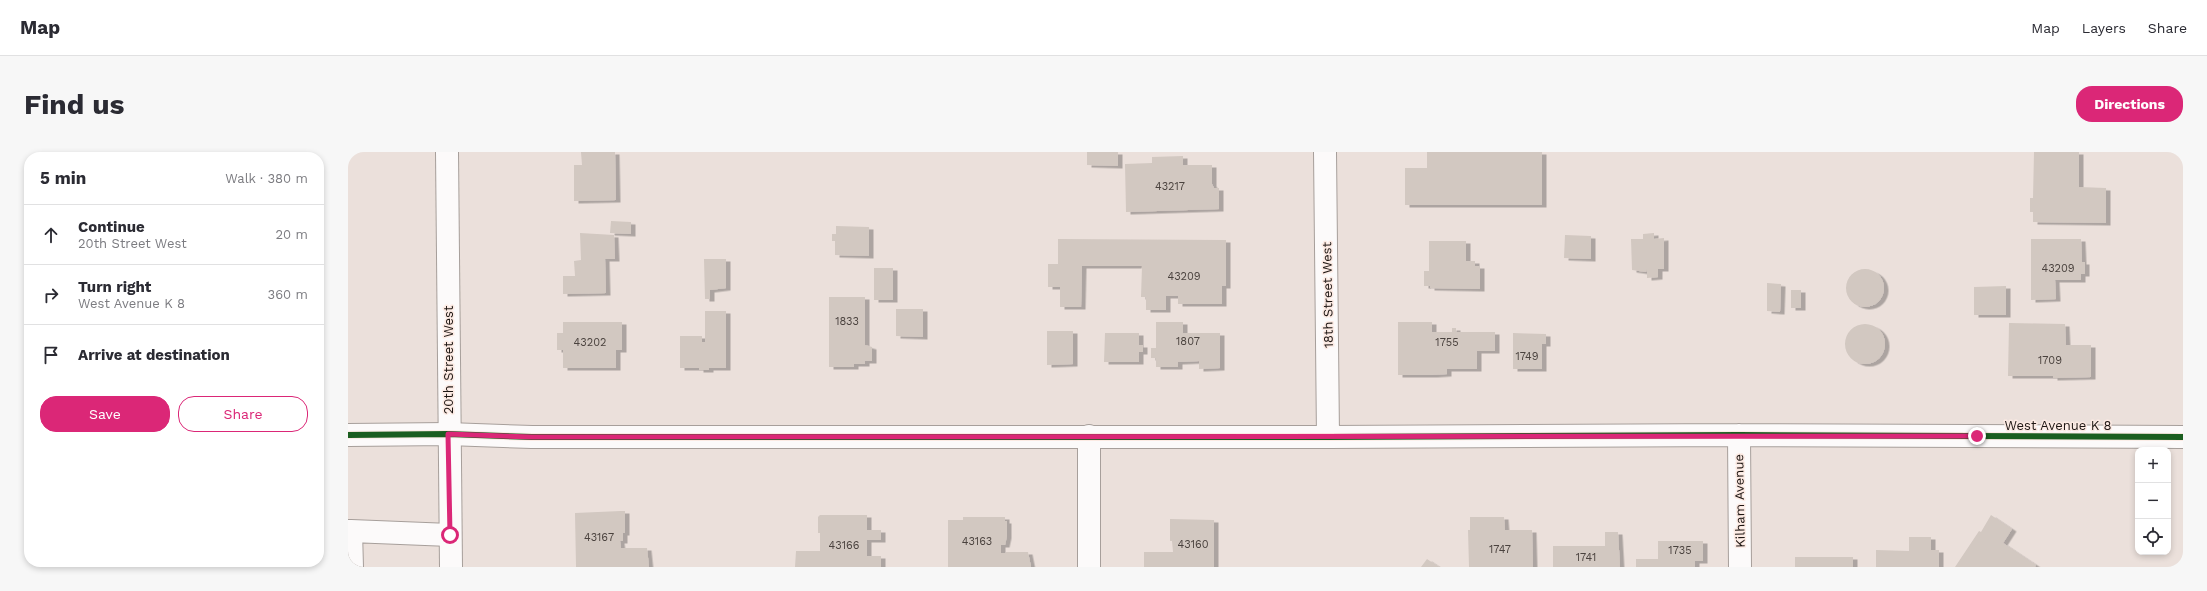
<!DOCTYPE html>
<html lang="en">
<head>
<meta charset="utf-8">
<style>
  :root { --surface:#fff; --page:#f7f7f7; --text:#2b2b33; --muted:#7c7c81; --line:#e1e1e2; --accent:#db2777 }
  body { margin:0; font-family:"Work Sans",sans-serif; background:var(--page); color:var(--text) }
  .controls { position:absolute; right:12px; bottom:12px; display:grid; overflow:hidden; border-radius:8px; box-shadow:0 2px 6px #0003 }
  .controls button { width:36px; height:36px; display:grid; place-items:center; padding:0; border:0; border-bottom:1px solid var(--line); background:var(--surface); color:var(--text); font:20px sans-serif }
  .stop { position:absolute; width:12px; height:12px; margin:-9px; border:3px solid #db2777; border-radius:50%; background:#fff }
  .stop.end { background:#db2777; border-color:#fff; box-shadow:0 1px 4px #0008 }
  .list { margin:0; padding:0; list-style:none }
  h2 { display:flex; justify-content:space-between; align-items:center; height:52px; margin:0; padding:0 16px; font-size:17px }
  h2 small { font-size:13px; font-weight:400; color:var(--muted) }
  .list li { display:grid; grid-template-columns:26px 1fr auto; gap:12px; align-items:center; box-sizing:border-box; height:60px; padding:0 16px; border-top:1px solid var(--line) }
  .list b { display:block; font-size:15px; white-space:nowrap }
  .list p { margin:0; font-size:13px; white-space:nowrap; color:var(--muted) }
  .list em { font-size:13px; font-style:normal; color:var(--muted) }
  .actions { display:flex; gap:8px; padding:12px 16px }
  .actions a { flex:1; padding:9px 0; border:1px solid var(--accent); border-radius:16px; text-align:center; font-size:14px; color:var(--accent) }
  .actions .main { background:var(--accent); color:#fff }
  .icon { flex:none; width:22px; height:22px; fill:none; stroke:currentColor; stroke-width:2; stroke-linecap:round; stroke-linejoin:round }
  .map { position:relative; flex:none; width:1835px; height:415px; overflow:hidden; border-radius:16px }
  header { display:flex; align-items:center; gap:24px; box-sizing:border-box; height:56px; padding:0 20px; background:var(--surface); border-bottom:1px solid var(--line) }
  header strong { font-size:19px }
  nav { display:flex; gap:22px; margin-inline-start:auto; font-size:14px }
  .intro { display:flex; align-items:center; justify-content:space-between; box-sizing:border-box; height:96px; padding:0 24px }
  h1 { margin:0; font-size:28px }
  .button { padding:10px 18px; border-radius:16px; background:var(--accent); color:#fff; font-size:14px; font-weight:700 }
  main { display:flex; gap:24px; padding:0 24px }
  aside { flex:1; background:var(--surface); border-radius:16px; box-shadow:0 2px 6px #0003 }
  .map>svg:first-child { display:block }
  .building { fill:#d2c8c1; filter:url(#shadow) }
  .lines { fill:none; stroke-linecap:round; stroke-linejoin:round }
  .minor-casing { stroke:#a79f9b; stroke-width:24 }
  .major-casing { stroke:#a79f9b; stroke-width:24 }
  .minor { stroke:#fcfafa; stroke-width:22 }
  .major { stroke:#fcfafa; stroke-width:22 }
  .cycleway-casing { stroke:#fceae3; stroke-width:8 }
  .cycleway { stroke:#1b5e20; stroke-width:6 }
  .route { stroke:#db2777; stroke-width:5 }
  .labels { text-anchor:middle; stroke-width:3; stroke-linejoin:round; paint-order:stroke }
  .number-label { font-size:11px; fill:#4a423e }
  .street-label { font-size:13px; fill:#1d1613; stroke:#fceae3 }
</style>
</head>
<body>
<header>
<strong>Map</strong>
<nav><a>Map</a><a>Layers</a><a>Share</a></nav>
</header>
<div class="intro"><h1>Find us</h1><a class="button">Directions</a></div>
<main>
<aside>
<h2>5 min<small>Walk · 380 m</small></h2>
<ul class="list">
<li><svg class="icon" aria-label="ahead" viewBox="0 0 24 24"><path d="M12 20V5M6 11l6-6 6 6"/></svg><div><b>Continue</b><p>20th Street West</p></div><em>20 m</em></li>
<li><svg class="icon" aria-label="right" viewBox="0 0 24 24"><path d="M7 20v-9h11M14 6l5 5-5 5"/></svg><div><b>Turn right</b><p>West Avenue K 8</p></div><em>360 m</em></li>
<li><svg class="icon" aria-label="arrive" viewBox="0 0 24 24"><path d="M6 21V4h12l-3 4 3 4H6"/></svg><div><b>Arrive at destination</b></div></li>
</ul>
<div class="actions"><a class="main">Save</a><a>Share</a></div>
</aside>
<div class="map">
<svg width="1835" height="415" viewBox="0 0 1835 415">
  <defs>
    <filter id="shadow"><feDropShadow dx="4.5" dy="2.5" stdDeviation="0" flood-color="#0004"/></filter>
  </defs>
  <rect width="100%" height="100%" fill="#ebe0db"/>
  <path class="building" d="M233 0H267L268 48 226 49V13H234Z
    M739 0H770V14L739 13Z
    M1079 0H1194V53H1057V16H1079Z
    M1686 0H1731V35L1758 36V71L1685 70V60H1682V46H1685Z
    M835 4V13H864V32L866 36H871V57L778 60 777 12 804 11V5Z
    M263 69 283 70V82L262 81Z
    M488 74 521 75V104L487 103V89H484V82H488Z
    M232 81 266 83 267 107H257L258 141 215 142V124H227L226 109 233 108Z
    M1306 81V87L1316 86V117H1310V125L1299 126V117L1298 120 1284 118 1283 87H1295V82Z
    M1217 83 1243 84V107L1216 106Z
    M710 87 878 88V134H874V152H830V144H818V158H798V145H793L794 114H734L733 155H712V135H700V112H710Z
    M1683 87H1733L1734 110H1737V122H1733V128H1707L1708 147 1683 148Z
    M1081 89H1118V109H1127V114H1132V137L1082 136V134H1076V119H1081Z
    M356 107H378V136L362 138V147H357Z
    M526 116H545V148H526Z
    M1498 136a19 19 0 1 1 38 0a19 19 0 1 1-38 0Z
    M1419 131 1433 132 1432 160 1419 159Z
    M1658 134V163H1626V135Z
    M1443 138H1453V156H1443Z
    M481 145H517V193L524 195V209H517V212H506V215H481Z
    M548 157H575V185L548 184Z
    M357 159H378V216H361V218H351V216H332V184H354V190H357Z
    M215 170H274V198H268V216H215V198H209V181H215Z
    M808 170H835V181H872V216L851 217V209L830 210V215H808V206H803V196H808Z
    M1050 170H1084V180H1104V176H1108V180H1147V199H1129V217H1099V222L1085 223H1050Z
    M1661 171 1717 172 1718 193H1743V225L1705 226V224H1660Z
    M1497 192a20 20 0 1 1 40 0a20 20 0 1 1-40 0Z
    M699 179H725V212L699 213Z
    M757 181H791V193H795V200H791V210H756Z
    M1165 181 1198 182V192H1194V217H1165Z
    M273 359H277V381H275V389H272L273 396H299L301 415H228L227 361Z
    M472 363H519V378H533V388H519V404H533V415H447L448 399H472V381H470V365Z
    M1643 363 1664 377 1655 391 1688 413 1687 415H1607L1631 379 1633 380Z
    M615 365H657V369H659V384L657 393H653V401H658V400H680L683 415H600V368H615Z
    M1122 365H1156L1157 378H1184L1185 415H1121L1120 378H1122Z
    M822 367 866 368V415H796V400H825L824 389H822Z
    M1257 380H1270L1272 415H1205V394H1257Z
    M1561 385H1583V398H1591V415H1528V398L1561 399Z
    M1310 389H1355V409H1347V415H1288V407H1310Z
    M1447 405H1505V415H1447Z
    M1079 407 1091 415H1073Z"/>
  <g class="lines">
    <g class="minor-casing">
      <path id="minor" d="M977 0 980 285
        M0 283 100 282 184 285H980L1391 283 1835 285
        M1391 283 1392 415
        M741 284V415
        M0 379H3L4 415
        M3 379 102 383"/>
    </g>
    <g class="major-casing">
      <path id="major" d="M99 0 103 415"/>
    </g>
    <use href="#minor" class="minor"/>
    <use href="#major" class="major"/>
    <g class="cycleway-casing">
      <path id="cycleway" d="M0 283 100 282 184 285H980L1391 283 1835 285"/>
    </g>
    <use href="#cycleway" class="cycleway"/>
  </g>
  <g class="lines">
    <path class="route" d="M102 383 100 282 184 285 1629 284"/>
  </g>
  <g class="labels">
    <g class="number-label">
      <text x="822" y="38">43217</text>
      <text x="1710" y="120">43209</text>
      <text x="836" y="128">43209</text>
      <text x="499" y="173">1833</text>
      <text x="840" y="193">1807</text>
      <text x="242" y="194">43202</text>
      <text x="1099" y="194">1755</text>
      <text x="1179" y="208">1749</text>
      <text x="1702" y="212">1709</text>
      <text x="251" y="389">43167</text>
      <text x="629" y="393">43163</text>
      <text x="845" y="396">43160</text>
      <text x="496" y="397">43166</text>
      <text x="1152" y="401">1747</text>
      <text x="1332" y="402">1735</text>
      <text x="1238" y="409">1741</text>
    </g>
    <g class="street-label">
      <text transform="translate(979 143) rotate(-91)" y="5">18th Street West</text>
      <text transform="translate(100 208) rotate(-90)" y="5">20th Street West</text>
      <text x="1710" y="278">West Avenue K 8</text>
      <text transform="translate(1391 349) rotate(-91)" y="5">Kilham Avenue</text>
    </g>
  </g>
</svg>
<div class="controls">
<button>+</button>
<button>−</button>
<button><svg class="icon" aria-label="locate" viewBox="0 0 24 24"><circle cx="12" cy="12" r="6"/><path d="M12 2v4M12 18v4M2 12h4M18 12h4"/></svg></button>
</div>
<div class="stop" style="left:102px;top:383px"></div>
<div class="stop end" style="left:1629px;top:284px"></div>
</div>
</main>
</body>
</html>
